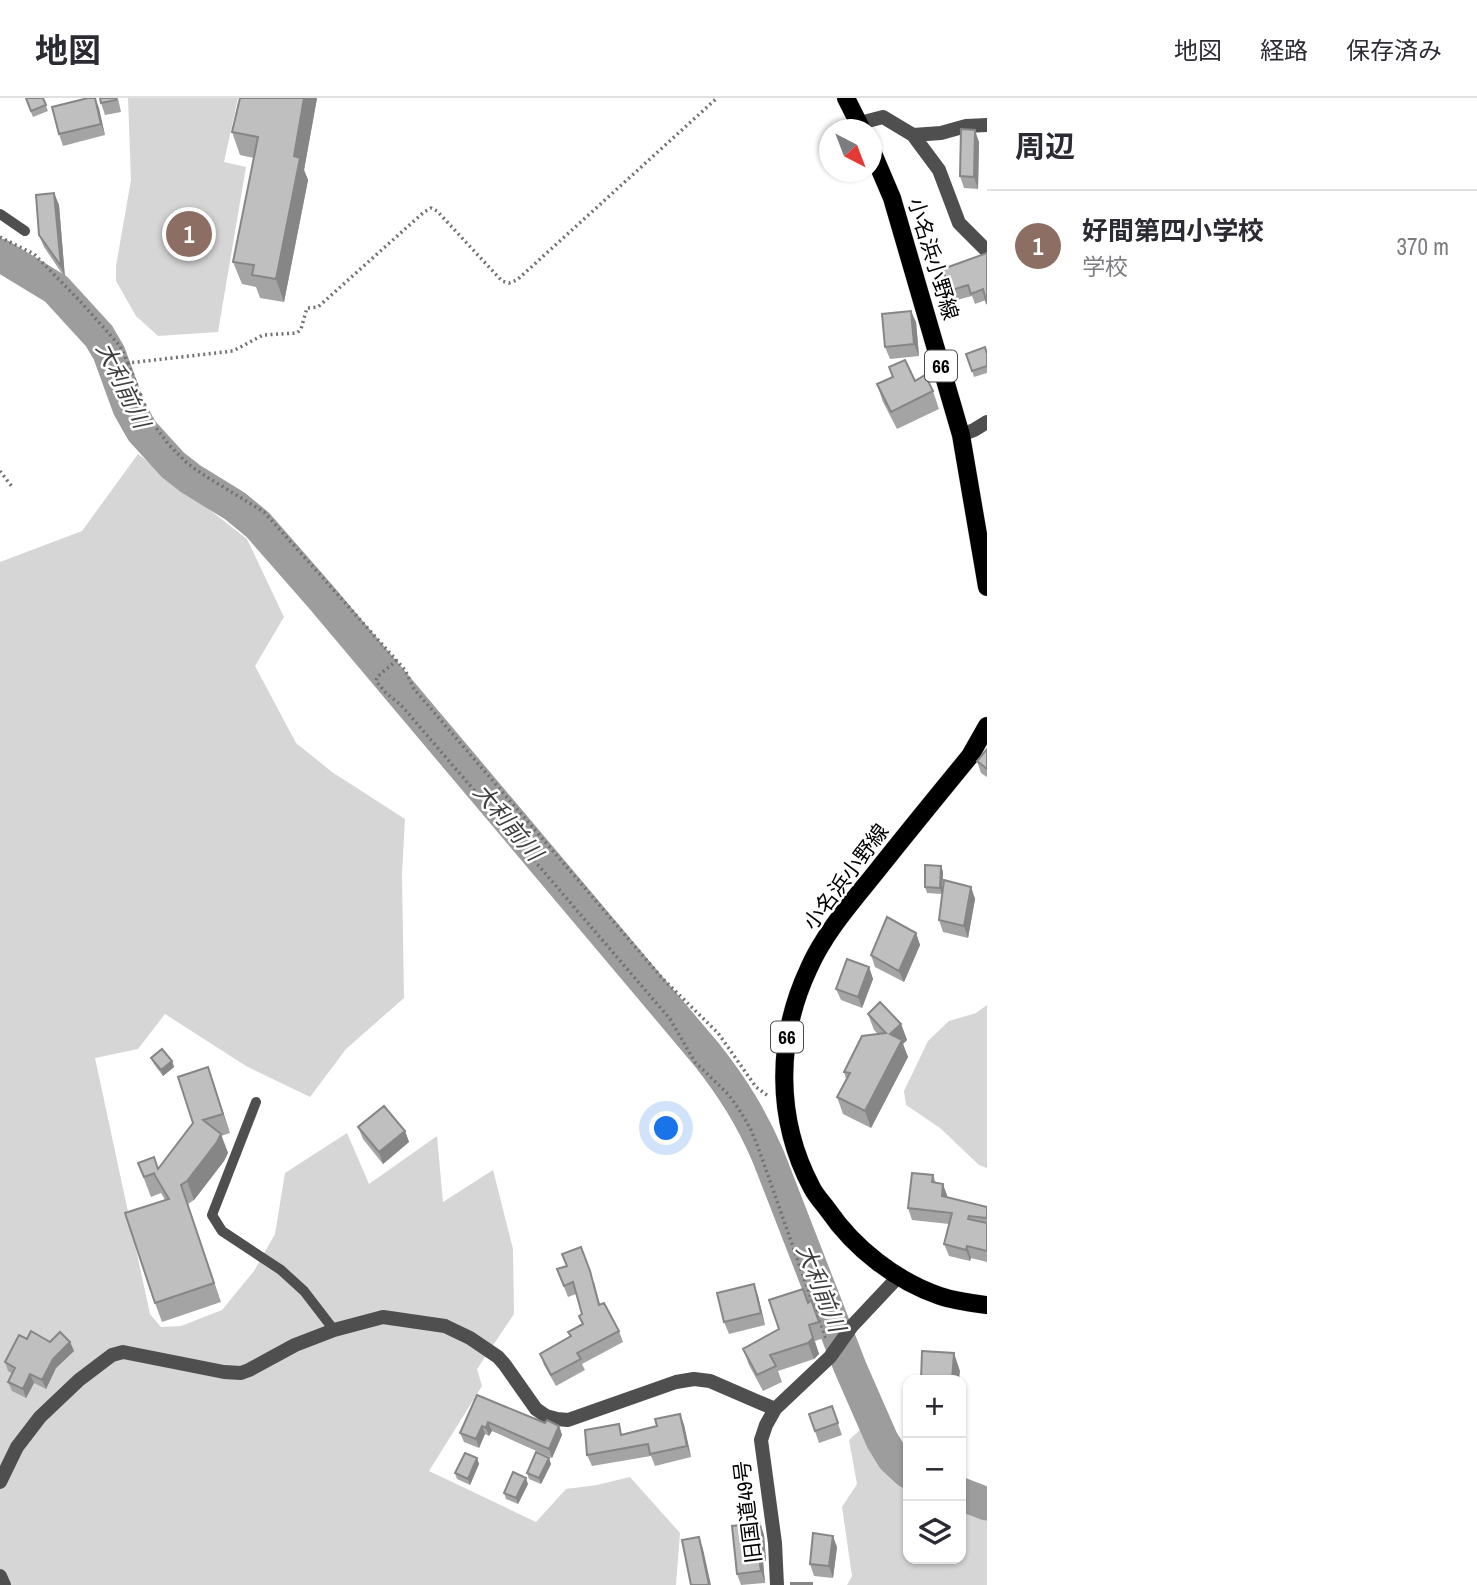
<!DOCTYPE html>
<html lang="ja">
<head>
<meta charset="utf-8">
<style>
  :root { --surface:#fff; --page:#f7f7f7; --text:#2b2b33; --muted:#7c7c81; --line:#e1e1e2; --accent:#000 }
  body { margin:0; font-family:"Archivo Narrow","Noto Sans JP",sans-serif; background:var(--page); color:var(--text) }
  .controls { position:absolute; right:21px; bottom:21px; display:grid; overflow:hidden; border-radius:14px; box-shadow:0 2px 5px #0004 }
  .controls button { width:63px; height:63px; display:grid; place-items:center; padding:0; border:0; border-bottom:2px solid var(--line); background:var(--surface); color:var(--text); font:35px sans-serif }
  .compass { position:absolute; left:819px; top:21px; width:63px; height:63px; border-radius:50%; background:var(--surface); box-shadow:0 2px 5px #0004; rotate:138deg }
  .you { position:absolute; left:667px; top:1031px; width:24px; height:24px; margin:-18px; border:5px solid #fff; border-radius:50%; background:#1a73e8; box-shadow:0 0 0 10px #1a73e833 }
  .badge { display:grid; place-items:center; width:46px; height:46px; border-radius:50%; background:var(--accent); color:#fff; font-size:23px; font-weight:700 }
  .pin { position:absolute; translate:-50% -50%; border:4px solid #fff; box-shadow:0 2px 7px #0006 }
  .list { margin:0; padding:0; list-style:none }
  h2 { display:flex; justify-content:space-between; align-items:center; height:91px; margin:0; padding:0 28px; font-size:30px }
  h2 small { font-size:23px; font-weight:400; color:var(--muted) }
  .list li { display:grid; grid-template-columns:46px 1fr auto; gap:21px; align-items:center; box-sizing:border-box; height:112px; padding:0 28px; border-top:2px solid var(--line) }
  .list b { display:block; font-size:26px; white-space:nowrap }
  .list p { margin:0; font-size:23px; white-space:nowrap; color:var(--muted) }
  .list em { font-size:23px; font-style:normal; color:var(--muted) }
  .icon { flex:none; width:38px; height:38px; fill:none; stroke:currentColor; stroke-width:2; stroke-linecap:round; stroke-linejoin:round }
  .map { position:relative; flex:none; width:987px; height:1487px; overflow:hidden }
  header { display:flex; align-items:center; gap:42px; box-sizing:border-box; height:98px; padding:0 35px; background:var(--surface); border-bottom:2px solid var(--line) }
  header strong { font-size:33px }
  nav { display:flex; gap:38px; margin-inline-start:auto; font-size:24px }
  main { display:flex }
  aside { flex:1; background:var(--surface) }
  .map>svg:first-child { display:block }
  .green { fill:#d6d6d6 }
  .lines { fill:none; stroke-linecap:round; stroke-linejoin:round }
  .river { stroke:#9d9d9d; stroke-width:33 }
  .primary-casing { stroke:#dbdbdb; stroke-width:19 }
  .path { stroke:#717171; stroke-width:3.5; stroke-dasharray:2 3.5; stroke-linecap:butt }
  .lane { stroke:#4f4f4f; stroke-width:10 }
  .street { stroke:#4f4f4f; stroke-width:14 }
  .primary { stroke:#000; stroke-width:18 }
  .wall { fill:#a4a4a4 }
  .shaded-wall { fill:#868686 }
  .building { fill:#bfbfbf; stroke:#868686; stroke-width:2 }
  .labels { text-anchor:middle; stroke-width:5; stroke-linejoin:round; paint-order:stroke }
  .shield { fill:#fff; stroke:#4c4c4c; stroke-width:2 }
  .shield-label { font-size:19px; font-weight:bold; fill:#000 }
  .street-label { font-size:21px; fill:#000; stroke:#fff }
  .water-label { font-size:23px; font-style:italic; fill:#3e3e3e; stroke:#fff }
</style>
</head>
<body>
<header>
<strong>地図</strong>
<nav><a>地図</a><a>経路</a><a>保存済み</a></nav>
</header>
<main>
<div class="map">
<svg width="987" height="1487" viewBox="0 0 987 1487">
  <rect width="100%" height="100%" fill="#fff"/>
  <path class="green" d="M128 0H238L224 64 246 69 218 234 158 238 136 218 116 183V168L131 82Z
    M138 356 247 441 284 519 255 568 296 645 332 674 405 721 402 776 404 900 346 951 310 999 246 968 165 916 138 951 95 960 150 1216 161 1229 181 1228 222 1212 254 1173 275 1136 285 1075 347 1035 369 1086 437 1038 443 1104 493 1072 513 1151 514 1216 477 1271 482 1288 429 1373 536 1424 566 1391 597 1387 630 1379 680 1435 676 1487H0V464L82 433Z
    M987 907V1070L979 1067 940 1030 906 1007 904 993 928 943 949 923 976 915Z
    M860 1332 888 1363 908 1377V1461H961V1407L987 1416V1487H847L852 1478 842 1409 857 1386 849 1342Z"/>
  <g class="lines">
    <path class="river" d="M0 157 56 191 99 238 109 255 129 310 142 333 173 367 191 381 235 408 258 427 321 499 707 957C733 990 751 1019 768 1058L850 1269 882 1342 893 1360 908 1374
      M961 1396 987 1406"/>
    <g class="primary-casing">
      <path id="primary" d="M846 0 862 32
        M872 53 892 100 961 337 987 489
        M987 628 970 658C938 697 907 735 876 774 852 804 825 834 809 870 776 940 775 1021 812 1090 816 1098 823 1105 828 1112 854 1150 896 1183 940 1198 955 1203 972 1205 987 1207"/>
    </g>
    <path class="path" d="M0 139 34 156 79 202 120 248 128 265 233 253 263 237 297 235 301 231 307 210 318 209 424 114 431 110 437 113 502 183 509 185 517 182 717 0
      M128 265 151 323 169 347 188 366 207 379 264 414 405 572 414 591 662 880 718 935 756 989 768 998
      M0 373 13 390
      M397 562 377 579 376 583 386 595 401 607 670 921 695 964 729 997 742 1016 751 1032 758 1049 825 1240"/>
    <path class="lane" d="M0 116 25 133
      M256 1004 212 1117 222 1133 281 1172 304 1193 334 1232"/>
    <path class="street" d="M860 25 883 19 913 37 941 35 966 28 987 27
      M913 37 939 72 959 125 987 153
      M961 337 974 332 987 324
      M0 1384 17 1349 40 1319 79 1282 112 1257 123 1254 224 1274 241 1275 249 1272 295 1247 334 1232 383 1219 445 1228 470 1240 498 1259 505 1267 536 1311 546 1318 557 1321 568 1322 676 1284 694 1281 710 1283 775 1311
      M0 1478 4 1487
      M777 1487 775 1445 761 1342 766 1327 775 1311 830 1259 852 1228 899 1178"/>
    <use href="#primary" class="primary"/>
  </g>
  <path class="wall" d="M25 0H43L48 13 33 19Z
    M95 0 105 37 63 48 59 36Z
    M118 0 121 14 105 17 101 5Z
    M240 0H317L304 72 308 82 284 204 260 200 256 189 242 186 233 164 254 60 240 57 232 34Z
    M979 44 978 91 964 90 960 78Z
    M54 95 59 107 65 180 44 149 39 137Z
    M987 155 986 202 975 206 972 198 953 203 949 193Z
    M916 224 919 258 890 261 885 249Z
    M987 256V275L974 279 972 273Z
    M889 269 933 293 939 311 897 331 883 304 877 286 892 279Z
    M987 651V679L981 675 977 663Z
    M941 768 943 774 942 794 971 789 975 801 968 840 943 834 939 822 942 796 927 795 925 789Z
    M916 835 920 847 904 884 875 869 871 857Z
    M869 869 873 881 862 910 841 902 836 891Z
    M868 916 901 926 907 942 903 946 908 959 871 1030 843 1016 837 999 846 981 844 974 878 936 874 932Z
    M151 960 172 963 174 969 163 978 154 966Z
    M208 969 230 1035 221 1038 228 1055 224 1063 194 1102 188 1106 221 1204 162 1224 155 1205 165 1102 161 1095 151 1099 138 1065 158 1071 193 1025Z
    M358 1029 405 1033 409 1044 383 1066 363 1041Z
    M933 1077 936 1085 947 1097V1100L987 1109V1164L971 1160 970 1163 949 1158 944 1146 949 1126 912 1122 908 1110Z
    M557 1171 594 1184 600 1206 619 1233 623 1244 582 1266 585 1272 556 1288 544 1267 540 1256 570 1239 568 1234 582 1227 579 1218 582 1216 576 1196 568 1199Z
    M754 1186 758 1198 765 1227 729 1236 724 1224Z
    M803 1191 808 1204 811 1202 824 1240 815 1243 819 1256 814 1261 778 1273 782 1284 763 1293 749 1267 743 1251 779 1231Z
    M27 1241 50 1244H70L74 1253 56 1270 46 1291 34 1285 26 1300 12 1293 8 1284 13 1276 8 1273 5 1264Z
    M477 1297 545 1325 559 1328 562 1337 552 1360 492 1333 489 1338 485 1336 479 1350 464 1344 460 1335Z
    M832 1308 842 1337 819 1345 809 1316Z
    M680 1316 684 1327 691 1359 655 1368 651 1358 592 1368 587 1357 622 1336 657 1328Z
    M477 1360 479 1366 470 1387 457 1381 455 1375Z
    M551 1366 541 1386 529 1381 527 1375Z
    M528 1386 518 1406 506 1401 504 1395Z
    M760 1425 764 1437 766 1463H763L765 1485 741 1487 737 1476Z
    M837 1449 833 1480 814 1478 810 1466Z"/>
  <path class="shaded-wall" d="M95 0 99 10 105 37 101 26Z
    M304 0H317L304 72 308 82 284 204 276 181 294 58Z
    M975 32 979 44 978 91 974 79Z
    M54 95 59 107 65 180 61 168Z
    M911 213 916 224 919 258 914 246Z
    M941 768 943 774 942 796 940 790Z
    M971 789 975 801 968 840 964 828Z
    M916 835 920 847 904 884 899 873Z
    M869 869 873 881 862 910 858 899Z
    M901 926 907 942 903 946 908 959 871 1030 865 1013 890 936Z
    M172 963 174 969 163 978 161 972Z
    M208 969 215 989 230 1035 223 1016Z
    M405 1033 409 1044 383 1066 379 1054Z
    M221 1036 228 1055 224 1063 194 1102 187 1083Z
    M943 1086 947 1097 946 1110 942 1098Z
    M967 1148 971 1160 970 1163 966 1152Z
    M754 1186 758 1198 765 1227 761 1215Z
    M809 1227 819 1256 814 1261 808 1245Z
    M70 1244 74 1253 56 1270 46 1291 42 1282 53 1261Z
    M954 1255 960 1273 959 1282H952Z
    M30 1276 34 1285 26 1300 23 1291Z
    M680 1316 684 1327 691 1359 687 1348Z
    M488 1324 492 1333 489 1338 486 1330Z
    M482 1328 485 1336 479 1350 476 1341Z
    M559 1328 562 1337 552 1360 549 1351Z
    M477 1360 479 1366 470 1387 468 1381Z
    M549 1360 551 1366 541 1386 539 1380Z
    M526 1380 528 1386 518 1406 516 1400Z
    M760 1425 764 1437 766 1463 762 1451Z
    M833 1438 837 1449 833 1480 829 1468Z
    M699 1439 703 1451 711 1487H709Z
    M758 1452 763 1463 765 1485 761 1473Z"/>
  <path class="building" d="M26 0H43L46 7 31 13Z
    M88 0H95L101 26 59 36 52 9Z
    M100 0H116V2L101 5Z
    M240 0H304L294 58 300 60 276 181 252 177 254 167 233 164 258 39 232 34Z
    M961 31 975 32 974 79 960 78Z
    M54 95 61 168 39 137 36 97Z
    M987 155V206L983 191 971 196 968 187 949 193 943 171Z
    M911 213 914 246 885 249 882 216Z
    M985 249 987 256V268L972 273 966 256Z
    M905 262 915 283 925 277 933 293 891 314 877 286 893 279 889 269Z
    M987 651V671L977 663Z
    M925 767 941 768 940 790 925 789Z
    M944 782 971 789 964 828 939 822Z
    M887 819 916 835 899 873 871 857Z
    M847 861 869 869 858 899 836 891Z
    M880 904 901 926 890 936 902 942 865 1013 837 999 850 975 844 974 862 938 886 935 868 916Z
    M162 951 172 963 161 972 151 960Z
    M208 969 223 1016 203 1022 221 1036 217 1044 187 1083 181 1087 214 1185 155 1205 125 1115 169 1101 154 1076 155 1075 144 1079 138 1065 154 1059 158 1071 193 1025 178 979Z
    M384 1008 405 1033 379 1054 358 1029Z
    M912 1075 933 1077 932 1084 943 1086 942 1098 987 1109V1120L969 1118 968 1121 987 1125V1153L967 1148 966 1152 944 1146 952 1115 908 1110Z
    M581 1149 590 1173 599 1207 604 1205 619 1233 577 1255 581 1261 551 1277 540 1256 571 1238 568 1234 583 1226 579 1218 582 1216 573 1184 564 1188 557 1171 567 1168 562 1156Z
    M754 1186 761 1215 724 1224 717 1195Z
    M803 1191 808 1205 811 1202 819 1224 809 1227 813 1240 808 1245 770 1257 776 1268 757 1277 743 1251 779 1231 769 1202Z
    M31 1233 50 1244 60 1234 70 1244 53 1261 42 1282 30 1276 23 1291 8 1284 15 1270 5 1264 19 1237 27 1241Z
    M922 1253 954 1255 952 1282H921Z
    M477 1297 545 1325 547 1322 559 1328 549 1351 488 1324 486 1330 482 1328 476 1341 460 1335Z
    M832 1308 838 1325 815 1333 809 1316Z
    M680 1316 687 1348 650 1356 648 1346 587 1357 585 1332 619 1326 621 1337 657 1328 655 1321Z
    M536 1354 549 1360 539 1380 527 1375Z
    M465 1355 477 1360 468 1381 455 1375Z
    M513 1374 526 1380 516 1400 504 1395Z
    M760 1425 762 1451 758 1452 761 1473 737 1476 732 1428Z
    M813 1435 833 1438 829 1468 810 1466Z
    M699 1439 709 1487H691L682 1442Z
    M791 1485H812V1487H791Z"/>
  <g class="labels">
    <g class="shield">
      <rect x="925" y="252.5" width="32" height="31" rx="5"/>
      <rect x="771" y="923.5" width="32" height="31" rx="5"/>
    </g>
    <g class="shield-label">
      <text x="941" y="275">66</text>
      <text x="787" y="946">66</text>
    </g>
    <g class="street-label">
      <text transform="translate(933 161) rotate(73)" y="7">小名浜小野線</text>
      <text transform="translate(846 779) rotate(-53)" y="7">小名浜小野線</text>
      <text transform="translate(748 1414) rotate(-97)" y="7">旧国道49号</text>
    </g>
    <g class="water-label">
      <text transform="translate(123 287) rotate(64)" y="8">大利前川</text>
      <text transform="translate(508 724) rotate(50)" y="8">大利前川</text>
      <text transform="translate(821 1190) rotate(68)" y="8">大利前川</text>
    </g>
  </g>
</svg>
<div class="controls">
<button>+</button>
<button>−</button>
<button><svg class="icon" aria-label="layers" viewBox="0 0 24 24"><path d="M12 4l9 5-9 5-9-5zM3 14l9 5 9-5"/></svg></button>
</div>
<svg class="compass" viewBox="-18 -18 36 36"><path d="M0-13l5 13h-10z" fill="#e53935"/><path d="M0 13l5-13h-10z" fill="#7c7c81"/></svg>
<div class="you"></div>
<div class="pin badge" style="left:189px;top:136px;background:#8d6e63">1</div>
</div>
<aside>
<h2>周辺<small></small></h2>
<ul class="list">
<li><span class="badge" style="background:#8d6e63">1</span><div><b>好間第四小学校</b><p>学校</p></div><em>370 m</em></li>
</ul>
</aside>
</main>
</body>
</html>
